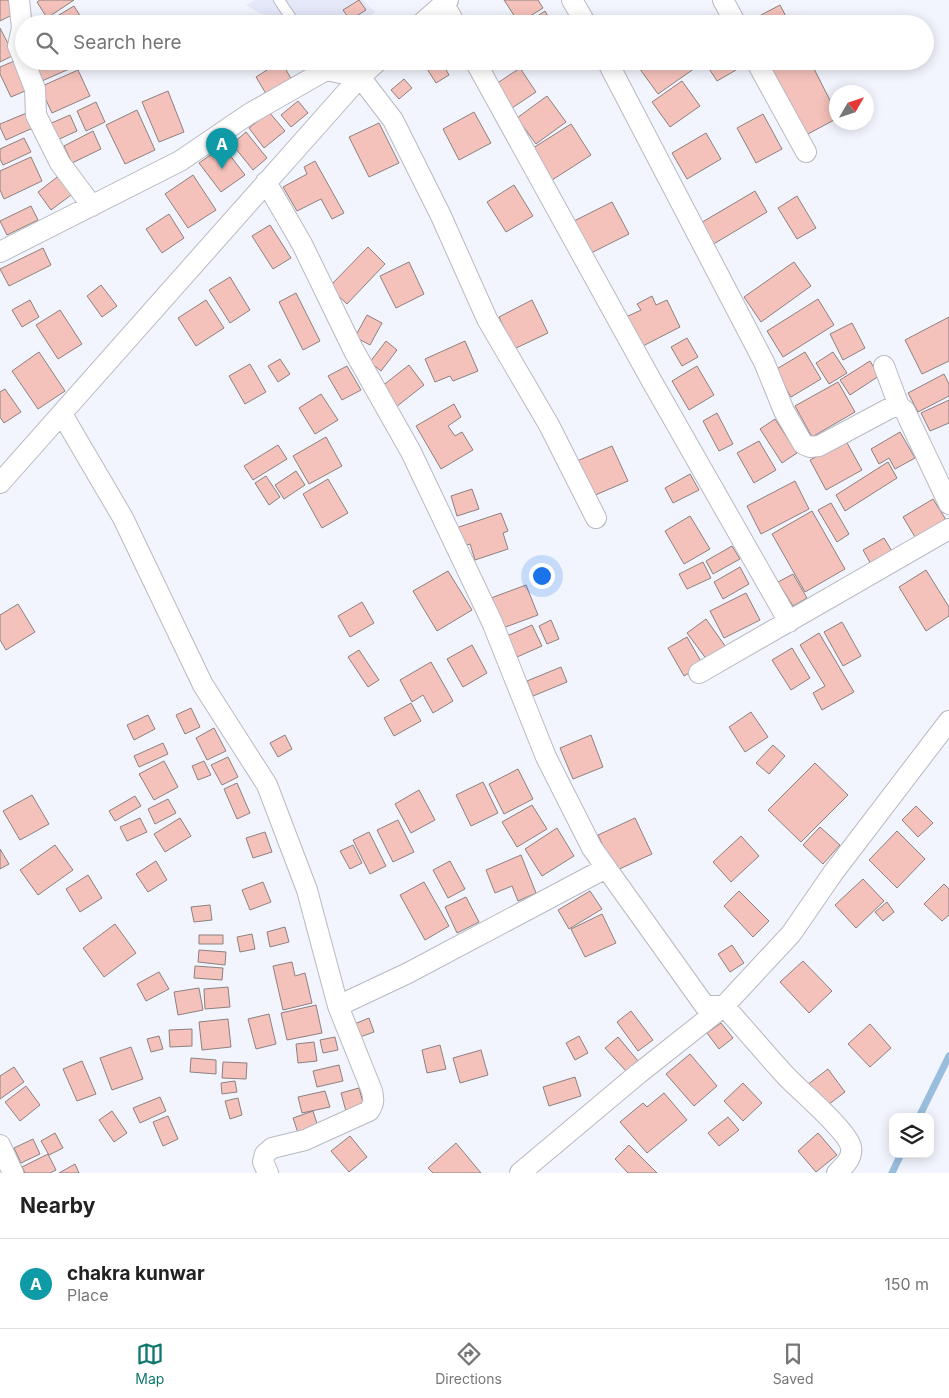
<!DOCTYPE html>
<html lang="en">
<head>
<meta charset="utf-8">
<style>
  :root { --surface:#fff; --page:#f2f2f2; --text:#222; --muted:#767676; --line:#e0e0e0; --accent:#0f766e }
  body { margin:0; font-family:Inter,sans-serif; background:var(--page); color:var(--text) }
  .controls { position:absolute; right:15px; bottom:15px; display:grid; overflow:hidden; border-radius:10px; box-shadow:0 2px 12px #0003 }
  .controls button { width:45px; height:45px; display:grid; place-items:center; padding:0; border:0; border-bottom:1px solid var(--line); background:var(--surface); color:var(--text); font:25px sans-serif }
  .compass { position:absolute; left:829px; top:85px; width:45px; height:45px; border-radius:50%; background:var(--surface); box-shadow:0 2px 12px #0003; rotate:51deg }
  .you { position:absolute; left:541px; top:575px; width:18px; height:18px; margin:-12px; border:4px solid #fff; border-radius:50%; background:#1a73e8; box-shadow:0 0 0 8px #1a73e833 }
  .badge { display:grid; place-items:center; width:32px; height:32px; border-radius:50%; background:var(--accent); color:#fff; font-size:16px; font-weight:700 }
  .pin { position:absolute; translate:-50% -41px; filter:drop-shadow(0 1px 2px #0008) }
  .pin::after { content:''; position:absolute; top:26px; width:18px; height:15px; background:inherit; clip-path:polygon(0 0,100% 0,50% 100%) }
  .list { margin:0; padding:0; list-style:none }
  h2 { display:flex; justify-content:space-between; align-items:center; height:65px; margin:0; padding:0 20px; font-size:21px }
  h2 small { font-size:16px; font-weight:400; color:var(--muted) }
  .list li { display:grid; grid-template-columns:32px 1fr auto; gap:15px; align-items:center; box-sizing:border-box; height:90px; padding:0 20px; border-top:1px solid var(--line) }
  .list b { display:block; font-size:19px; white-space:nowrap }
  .list p { margin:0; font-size:16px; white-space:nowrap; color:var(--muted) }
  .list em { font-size:16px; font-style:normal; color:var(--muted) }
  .icon { flex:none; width:28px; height:28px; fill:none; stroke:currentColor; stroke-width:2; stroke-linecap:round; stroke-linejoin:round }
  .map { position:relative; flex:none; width:949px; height:1173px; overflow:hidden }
  .search { position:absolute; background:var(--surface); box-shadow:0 2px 12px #0003; left:15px; right:15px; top:15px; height:55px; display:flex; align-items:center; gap:12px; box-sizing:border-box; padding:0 18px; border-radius:28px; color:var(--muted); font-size:19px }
  .sheet { height:155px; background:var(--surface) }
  nav { display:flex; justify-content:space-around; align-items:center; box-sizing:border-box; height:70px; border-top:1px solid var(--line); background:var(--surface); font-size:14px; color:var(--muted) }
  nav a { display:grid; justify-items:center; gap:2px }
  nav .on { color:var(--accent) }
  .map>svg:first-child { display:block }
  .built { fill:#e5e8f9 }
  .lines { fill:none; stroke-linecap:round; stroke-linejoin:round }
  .stream { stroke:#99bedd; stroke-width:7 }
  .building { fill:#f5c2bb; stroke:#8c8180 }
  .lane-casing { stroke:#b8b9c3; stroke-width:12 }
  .street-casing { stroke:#b8b9c3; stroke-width:22 }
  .lane { stroke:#fff; stroke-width:10 }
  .street { stroke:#fff; stroke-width:20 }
</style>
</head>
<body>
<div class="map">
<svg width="949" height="1173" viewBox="0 0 949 1173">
  <rect width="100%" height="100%" fill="#f2f4fe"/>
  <path class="built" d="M255 0H362L375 12 363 24H278L246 5Z"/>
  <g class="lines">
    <path class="stream" d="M919 1117 949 1056
      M892 1173 901 1154"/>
  </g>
  <path class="building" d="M0 0H8L14 14 0 21Z
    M40 0H74L47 18 37 2Z
    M359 0 366 10 350 20 343 10Z
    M504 0H538L543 8 519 23Z
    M780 5 790 24H747L746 23Z
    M74 6 82 19 74 24H44Z
    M545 11 552 24H529L528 22Z
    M158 18 161 24H144Z
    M0 28 14 55 0 62Z
    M19 59 32 88 11 97 0 74V67Z
    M24 61H74L76 66 35 84Z
    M134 61H154L137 69Z
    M281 61 293 82 268 97 256 77Z
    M422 61H441L449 75 436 83Z
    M634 61H690L695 68 658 94Z
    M704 61H730L736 70 717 81Z
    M767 61H810L836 112V119L806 135Z
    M520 68 536 92 512 108 496 84Z
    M78 70 90 96 52 113 40 87Z
    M404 79 412 88 399 99 391 90Z
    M682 81 700 106 670 127 652 102Z
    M168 91 184 132 159 142 142 102Z
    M547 96 566 122 536 144 517 118Z
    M298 101 308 113 291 127 281 115Z
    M96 102 105 122 86 131 77 111Z
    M137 110 155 150 125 164 106 125Z
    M29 112 35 127 6 140 0 127V124Z
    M269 112 285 131 264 148 249 128Z
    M474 112 491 143 459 160 443 129Z
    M763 114 782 149 756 163 737 128Z
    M70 115 77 131 55 141 47 125Z
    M379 123 399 163 369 177 349 137Z
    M571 124 591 155 549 182 530 150Z
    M93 131 101 149 72 163 64 146Z
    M246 132 267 158 253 170 232 144Z
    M706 133 721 159 687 179 672 153Z
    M24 138 31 152 3 165 0 159V149Z
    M223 146 245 175 221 192 199 163Z
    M31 157 42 181 4 199 0 190V171Z
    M315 161 344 213 332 219 321 199 297 211 283 187 307 174 304 167Z
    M61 174 75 192 51 210 38 192Z
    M193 175 216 210 188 228 165 194Z
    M514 185 533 216 506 232 487 202Z
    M755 191 767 212 712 245 699 224Z
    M797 196 816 228 797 239 778 208Z
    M612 202 629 234 591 253 572 222Z
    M31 206 38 220 7 235 0 221Z
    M169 214 184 238 162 253 146 229Z
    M270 225 291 258 273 269 252 236Z
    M368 247 385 264 347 304 329 287Z
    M43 248 51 265 9 286 0 269Z
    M409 262 424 294 396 308 380 276Z
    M794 262 811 286 761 322 744 297Z
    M230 277 250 310 230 323 209 290Z
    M101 285 117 306 102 317 87 296Z
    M296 293 320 341 303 350 279 302Z
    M652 296 656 305 667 300 680 327 641 347 626 317 641 310 637 304Z
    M818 299 834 325 783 357 767 331Z
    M30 300 39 317 22 327 12 310Z
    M206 300 224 328 196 346 178 318Z
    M532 300 548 333 514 349 499 317Z
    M60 310 82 344 58 359 36 325Z
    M367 315 382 323 370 345 355 337Z
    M949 317V361L922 374 905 340Z
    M852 323 865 348 843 360 830 334Z
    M687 338 698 357 682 366 671 347Z
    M386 341 397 350 381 371 370 362Z
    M465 341 478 371 453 381 450 376 435 382 425 359Z
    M39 352 65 391 38 409 12 371Z
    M805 352 821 379 791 397 775 370Z
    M833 352 847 373 829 384 816 363Z
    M280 359 290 374 278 382 268 366Z
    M870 361 879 376 850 395 840 380Z
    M250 364 266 392 245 404 229 376Z
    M409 365 424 385 396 407 381 387Z
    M347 366 361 390 342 400 328 376Z
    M697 366 714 395 689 410 672 381Z
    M944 374 949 384V396L918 412 908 393Z
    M838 382 855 412 812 437 795 406Z
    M5 389 21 412 4 423 0 417V392Z
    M321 394 338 420 315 434 299 408Z
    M949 400V423L930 431 921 413Z
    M454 404 461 417 448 426 455 436 462 432 473 450 441 469 416 426Z
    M717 413 733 444 719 451 703 421Z
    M775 419 797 453 782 463 760 429Z
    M900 432 915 458 895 469 889 458 879 464 871 449Z
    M326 437 342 466 309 484 293 456Z
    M759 441 776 470 754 483 737 453Z
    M846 441 862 470 826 490 810 460Z
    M278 445 287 459 253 480 244 466Z
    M612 446 628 481 593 496 577 461Z
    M888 462 897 478 845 511 836 495Z
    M296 471 305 485 284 499 275 485Z
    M690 474 699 490 673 503 665 488Z
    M266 476 280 497 269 505 255 483Z
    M328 479 348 513 322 528 303 494Z
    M795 481 809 509 761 534 747 506Z
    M472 489 479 509 457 516 451 496Z
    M933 499 948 523 918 542 903 517Z
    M831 503 849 534 837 542 818 510Z
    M812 511 845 569 805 592 772 534Z
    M501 513 508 531 503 533 508 549 475 560 470 544 462 547 456 528Z
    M690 516 710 549 684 564 665 531Z
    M884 538 893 553 872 566 863 550Z
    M732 546 740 559 713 574 706 561Z
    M703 562 711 578 687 589 679 574Z
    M740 567 749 584 723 599 714 582Z
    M926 570 949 607V616L926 631 899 587Z
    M448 571 472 610 437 631 413 591Z
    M793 574 807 598 793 606 778 582Z
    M526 585 538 615 503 628 491 598Z
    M746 593 760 620 724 638 710 611Z
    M362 602 374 623 350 637 338 616Z
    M18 604 35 632 6 650 0 640V615Z
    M706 619 728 650 710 664 687 633Z
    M551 620 559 639 547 644 539 626Z
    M842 622 861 656 843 666 824 632Z
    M532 625 542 646 517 657 507 636Z
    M819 633 854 692 822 710 813 693 825 686 800 645Z
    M687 637 703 665 684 676 668 648Z
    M472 645 487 673 463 687 447 659Z
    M792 648 810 678 791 690 772 660Z
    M359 650 379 680 368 687 348 657Z
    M431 662 453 701 433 713 423 695 412 702 400 680Z
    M561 667 567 682 533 696 527 681Z
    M411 703 421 721 394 736 384 718Z
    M191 708 200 727 185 734 176 715Z
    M751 712 768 737 745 752 729 727Z
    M148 715 155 729 134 740 127 725Z
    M214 728 226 751 207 760 196 738Z
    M285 735 292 749 278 757 270 743Z
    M591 735 603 767 573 779 560 748Z
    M163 743 168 754 139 767 134 756Z
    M773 745 785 756 769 774 756 763Z
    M228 757 238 777 222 785 211 765Z
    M164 761 178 787 154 800 139 774Z
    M204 761 211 775 198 780 192 766Z
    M815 763 848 795 801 842 768 810Z
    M518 769 533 799 504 814 489 784Z
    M483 782 498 813 471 826 456 795Z
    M237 783 250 813 237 819 224 789Z
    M419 790 435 820 411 833 395 804Z
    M32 795 49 824 20 840 3 811Z
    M135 796 141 806 115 821 109 811Z
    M168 799 176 813 155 824 148 809Z
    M532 805 547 829 517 847 502 822Z
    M916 806 933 823 918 837 902 820Z
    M140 818 147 832 127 841 120 827Z
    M180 818 191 836 165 852 154 834Z
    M635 818 652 854 615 871 598 835Z
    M398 820 414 852 393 862 377 830Z
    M820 827 840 845 823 864 803 845Z
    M557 828 574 856 542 876 525 849Z
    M897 831 925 859 897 888 869 860Z
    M265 832 272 852 253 858 246 838Z
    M369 832 386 866 370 874 353 840Z
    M741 836 759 856 731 882 713 862Z
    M55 845 73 870 38 895 20 870Z
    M353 845 362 863 350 869 340 851Z
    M0 849 9 864 0 869Z
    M521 855 536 893 518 901 512 886 495 893 486 870Z
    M156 861 167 880 148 892 136 874Z
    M450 861 465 889 448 898 433 870Z
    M88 875 102 898 80 912 66 889Z
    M863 879 884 901 856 928 835 905Z
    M263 882 271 902 250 910 242 890Z
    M424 882 449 926 425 940 400 895Z
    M944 884 949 889V915L942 921 924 904Z
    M590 891 602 909 569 929 558 910Z
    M739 891 769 921 753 937 724 906Z
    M466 897 479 922 457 933 445 907Z
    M887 902 894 912 883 921 875 912Z
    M210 905 212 920 194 922 191 907Z
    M602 914 616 943 585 957 571 929Z
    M115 924 136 953 104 977 83 948Z
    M285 927 289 942 270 947 267 932Z
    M252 934 255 949 240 952 237 937Z
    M199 935H223V944H199Z
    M732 945 744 963 730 972 718 954Z
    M199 950 226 952 225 965 198 962Z
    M803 961 832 991 809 1013 780 982Z
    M292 962 295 976 305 973 312 1003 283 1010 273 966Z
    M195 966 223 968 222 980 194 978Z
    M159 972 169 989 146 1001 137 984Z
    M228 987 230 1007 205 1009 204 989Z
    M199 988 203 1010 178 1015 174 992Z
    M316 1005 322 1033 287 1040 281 1013Z
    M631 1011 653 1040 638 1051 617 1022Z
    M269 1014 276 1044 256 1049 248 1019Z
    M369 1018 374 1032 357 1038 352 1025Z
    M228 1019 231 1047 202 1050 199 1022Z
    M721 1023 733 1038 719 1049 707 1033Z
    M870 1024 891 1048 870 1067 848 1044Z
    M192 1029V1046L170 1047 169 1030Z
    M159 1036 163 1049 151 1052 147 1039Z
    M579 1036 588 1053 575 1060 566 1043Z
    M335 1037 338 1050 323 1053 320 1040Z
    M618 1037 638 1061 626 1071 605 1048Z
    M314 1042 317 1061 298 1063 296 1044Z
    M440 1045 446 1069 427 1073 422 1050Z
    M131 1047 143 1079 112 1090 100 1058Z
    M481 1050 488 1075 460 1083 453 1058Z
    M690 1054 717 1086 694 1106 666 1074Z
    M191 1058 216 1060V1074L190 1072Z
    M82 1061 96 1094 77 1101 63 1069Z
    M223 1062 247 1063 246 1079 222 1078Z
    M339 1065 343 1081 317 1087 313 1071Z
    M14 1067 24 1082 0 1099V1076Z
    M828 1069 845 1092 824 1108 807 1085Z
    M575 1077 581 1096 549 1106 543 1087Z
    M235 1081 237 1092 222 1094 221 1083Z
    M743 1083 762 1103 743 1121 724 1101Z
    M26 1086 40 1105 20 1121 5 1102Z
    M359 1088 365 1110 347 1115 341 1093Z
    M325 1091 330 1107 302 1113 298 1097Z
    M664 1093 687 1120 647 1153 620 1122 643 1103 647 1107Z
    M160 1097 166 1111 140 1123 133 1108Z
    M238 1098 242 1115 230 1119 225 1101Z
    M112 1111 127 1133 114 1142 99 1120Z
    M313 1111 319 1130 299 1136 293 1118Z
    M168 1116 178 1139 163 1146 153 1122Z
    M728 1117 739 1130 719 1146 708 1133Z
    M55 1133 63 1148 49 1155 41 1141Z
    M818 1133 837 1155 816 1172 798 1151Z
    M350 1136 367 1157 349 1172 331 1151Z
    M33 1139 40 1154 21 1163 14 1148Z
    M456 1143 481 1173H433L428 1168Z
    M629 1145 657 1173H628L615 1159Z
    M48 1154 56 1170 50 1173H25L22 1167Z
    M75 1164 79 1173H59Z"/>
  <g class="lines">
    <g class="lane-casing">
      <path id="lane" d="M279 0 295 24"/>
    </g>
    <g class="street-casing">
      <path id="street" d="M19 0 22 28 18 46 24 60
        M572 0 586 24
        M723 0 736 24
        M444 4 455 24
        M421 24 448 0
        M24 61 35 89 36 115 60 163 92 206
        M475 61 650 378 789 622
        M607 61 764 362 784 411 803 444 810 447 819 446 892 407 899 406 905 411 949 504
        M756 61 806 152
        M266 182 302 244 354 351 411 452 492 622 546 757 592 848 705 1006H724L791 934 833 873 949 721
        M0 252 180 161 249 114 326 70 360 77 393 120 441 216 487 319 549 425 596 518
        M884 366 899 406
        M62 414 123 518 203 685 267 785 307 890 338 1006 372 1091C374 1100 374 1104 369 1111L305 1140 272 1148 265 1154 263 1162 268 1173
        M0 483 360 77 378 61
        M699 673 949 529
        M338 1006 408 973 606 868
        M0 1145 13 1173
        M520 1173 638 1074 724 1006C745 1029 765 1053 786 1076 800 1091 847 1130 851 1147 853 1158 844 1166 837 1173"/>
    </g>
    <use href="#lane" class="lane"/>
    <use href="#street" class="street"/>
  </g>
</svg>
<div class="controls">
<button><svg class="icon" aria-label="layers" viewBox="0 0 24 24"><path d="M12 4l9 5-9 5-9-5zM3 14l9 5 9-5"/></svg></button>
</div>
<svg class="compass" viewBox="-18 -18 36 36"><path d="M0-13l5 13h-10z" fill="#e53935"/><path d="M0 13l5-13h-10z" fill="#767676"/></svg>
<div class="you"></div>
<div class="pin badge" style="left:222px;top:169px;background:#0f9aa8">A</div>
<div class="search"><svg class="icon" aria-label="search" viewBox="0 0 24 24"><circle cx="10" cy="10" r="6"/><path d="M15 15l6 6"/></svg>Search here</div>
</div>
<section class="sheet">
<h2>Nearby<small></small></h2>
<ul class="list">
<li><span class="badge" style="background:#0f9aa8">A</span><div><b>chakra kunwar</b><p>Place</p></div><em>150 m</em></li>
</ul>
</section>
<nav>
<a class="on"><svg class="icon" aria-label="map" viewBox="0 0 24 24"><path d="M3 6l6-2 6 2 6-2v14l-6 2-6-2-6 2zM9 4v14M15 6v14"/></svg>Map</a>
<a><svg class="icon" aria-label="directions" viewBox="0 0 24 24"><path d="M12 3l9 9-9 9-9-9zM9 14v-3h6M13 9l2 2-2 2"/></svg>Directions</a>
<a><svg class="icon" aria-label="saved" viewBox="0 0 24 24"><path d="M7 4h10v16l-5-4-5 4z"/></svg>Saved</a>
</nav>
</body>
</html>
